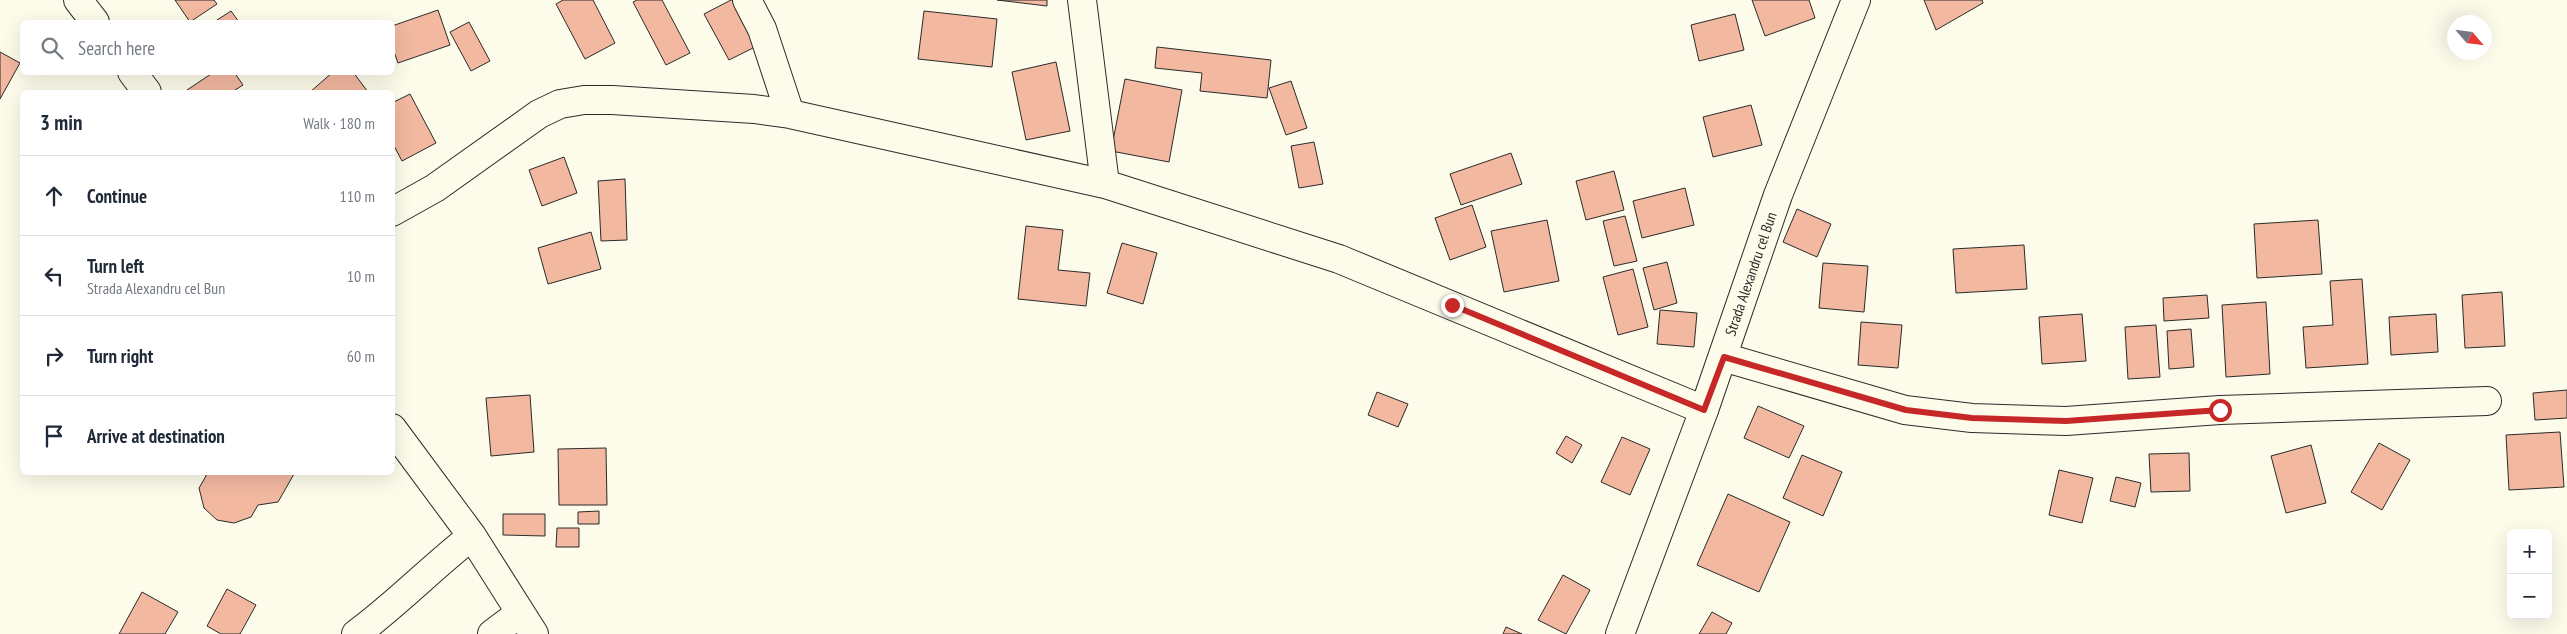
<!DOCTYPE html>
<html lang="en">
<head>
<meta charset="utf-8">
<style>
  :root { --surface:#fff; --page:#f6f6f7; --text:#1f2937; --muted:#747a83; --line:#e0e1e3 }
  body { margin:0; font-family:"PT Sans Narrow",sans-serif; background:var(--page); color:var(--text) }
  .controls { position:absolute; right:15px; bottom:15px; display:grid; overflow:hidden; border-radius:8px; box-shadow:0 5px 20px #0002 }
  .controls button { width:45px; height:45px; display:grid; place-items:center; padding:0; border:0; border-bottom:1px solid var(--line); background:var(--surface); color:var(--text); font:25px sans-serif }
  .compass { position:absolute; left:2447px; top:15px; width:45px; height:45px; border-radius:50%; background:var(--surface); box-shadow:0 5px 20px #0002; rotate:118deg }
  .stop { position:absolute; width:15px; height:15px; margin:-11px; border:4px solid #c62828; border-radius:50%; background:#fff }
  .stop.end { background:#c62828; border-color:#fff; box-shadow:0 1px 5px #0008 }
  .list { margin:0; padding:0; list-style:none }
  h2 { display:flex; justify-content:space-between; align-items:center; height:65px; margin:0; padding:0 20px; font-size:21px }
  h2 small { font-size:16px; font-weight:400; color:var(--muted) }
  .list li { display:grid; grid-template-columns:32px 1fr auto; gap:15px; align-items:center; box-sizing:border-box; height:80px; padding:0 20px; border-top:1px solid var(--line) }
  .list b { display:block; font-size:19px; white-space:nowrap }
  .list p { margin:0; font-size:16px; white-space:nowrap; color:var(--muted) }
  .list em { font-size:16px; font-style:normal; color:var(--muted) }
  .icon { flex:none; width:28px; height:28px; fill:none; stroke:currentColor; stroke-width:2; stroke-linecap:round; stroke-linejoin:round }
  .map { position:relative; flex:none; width:2567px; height:634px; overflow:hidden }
  .search { position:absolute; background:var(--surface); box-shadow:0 5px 20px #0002; left:20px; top:20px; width:375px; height:55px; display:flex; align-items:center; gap:12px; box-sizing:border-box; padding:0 18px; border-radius:8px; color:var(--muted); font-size:19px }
  .panel { position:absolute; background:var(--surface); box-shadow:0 5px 20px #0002; left:20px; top:90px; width:375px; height:385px; border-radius:8px }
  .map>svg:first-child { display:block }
  .building { fill:#f2b8a0; stroke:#2b2b2b }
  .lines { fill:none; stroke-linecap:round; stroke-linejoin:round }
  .minor-casing { stroke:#2b2b2b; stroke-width:30 }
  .tertiary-casing { stroke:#2b2b2b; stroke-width:30 }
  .minor { stroke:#fdfbea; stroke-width:28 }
  .tertiary { stroke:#fdfbea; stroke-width:28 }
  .route { stroke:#c62828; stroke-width:6 }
  .labels { text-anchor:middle; stroke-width:4; stroke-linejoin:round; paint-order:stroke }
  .street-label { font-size:15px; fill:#2b2b2b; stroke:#fdfbea }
</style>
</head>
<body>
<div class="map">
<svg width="2567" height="634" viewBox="0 0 2567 634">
  <rect width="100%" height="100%" fill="#fdfbea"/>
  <path class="building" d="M175 0H214L217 4 190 22Z
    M563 0H593L615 43 585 59 556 4Z
    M637 0H662L690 53 666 65 633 2Z
    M731 0H741L763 43 729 60 704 14Z
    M997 0H1047V6Z
    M1752 0H1809L1815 18 1765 36Z
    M1924 0H1982L1983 3 1936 30Z
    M438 10 450 45 398 63 392 46V26Z
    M231 11 239 22H214Z
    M924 11 997 19 992 67 918 59Z
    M1735 14 1744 50 1699 61 1691 25Z
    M469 22 490 61 471 71 450 32Z
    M1157 47 1271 60 1267 98 1200 91 1202 73 1155 68Z
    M0 52 20 63 0 99Z
    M1056 62 1070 131 1026 140 1012 72Z
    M214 72H234L243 85 232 92H184Z
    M333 72H353L368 92H310Z
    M1125 79 1182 90 1169 162 1111 151Z
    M1291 81 1307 128 1286 135 1269 88Z
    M410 94 436 143 402 161 392 142V103Z
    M1751 105 1762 145 1713 157 1703 117Z
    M1314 142 1323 184 1299 188 1291 146Z
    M1511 153 1522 184 1461 205 1450 174Z
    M564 157 577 193 542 206 529 170Z
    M1614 171 1624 210 1586 220 1576 181Z
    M625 179 627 240 601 241 598 181Z
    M1685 188 1694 225 1642 238 1633 201Z
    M1472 205 1486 247 1450 260 1435 218Z
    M1797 209 1831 224 1817 257 1783 242Z
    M1625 216 1637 261 1614 266 1603 221Z
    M1547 220 1559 281 1504 292 1491 231Z
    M2318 220 2322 274 2257 278 2254 224Z
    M1026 226 1063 230 1058 270 1090 273 1086 306 1018 299Z
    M591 232 601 269 548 284 538 248Z
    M1122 243 1157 253 1143 304 1107 293Z
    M2024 245 2027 289 1956 293 1953 249Z
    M1667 262 1677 303 1654 310 1643 268Z
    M1823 263 1868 266 1864 312 1819 308Z
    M1633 269 1648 327 1618 335 1603 277Z
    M2362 279 2368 364 2306 368 2303 327 2333 325 2330 281Z
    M2502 292 2505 346 2465 348 2462 295Z
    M2207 295 2209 318 2164 321 2163 298Z
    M2266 302 2270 374 2226 377 2222 305Z
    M1660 310 1697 313 1694 347 1657 344Z
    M2082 314 2086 361 2042 364 2039 317Z
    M2436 314 2438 352 2391 355 2389 317Z
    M1861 322 1902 325 1898 368 1858 365Z
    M2156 325 2160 377 2128 379 2125 327Z
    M2191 329 2194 367 2169 369 2167 331Z
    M2567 390V418L2535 420 2533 393Z
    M1377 392 1408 404 1398 427 1368 415Z
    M530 395 534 452 491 456 486 398Z
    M1758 406 1804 426 1789 458 1744 438Z
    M2560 432 2564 487 2509 490 2506 435Z
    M1566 436 1582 445 1572 463 1556 453Z
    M1622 437 1650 449 1630 495 1601 482Z
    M2379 443 2410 460 2382 510 2351 492Z
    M2311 445 2326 503 2286 513 2271 456Z
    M606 448 607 505H559L558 449Z
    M2189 453 2190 491 2151 492 2149 454Z
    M1802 455 1842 472 1823 516 1783 498Z
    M2059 470 2093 478 2082 523 2049 515Z
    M205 472H291L294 474 278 502 258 505 251 517 234 523 217 520 204 508 199 488 206 476Z
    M2116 477 2141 483 2135 507 2110 501Z
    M1728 494 1790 522 1759 592 1697 565Z
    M599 511V524H578V512Z
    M503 514H545V536L503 535Z
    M557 528H579V547H556Z
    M1563 575 1590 590 1566 634 1538 620Z
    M227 589 256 605 240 634H221L207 626Z
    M142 592 178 612 165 634H119Z
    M1712 612 1732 623 1726 634H1699Z
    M1506 627 1522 634H1503Z"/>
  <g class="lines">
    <g class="minor-casing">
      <path id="minor" d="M78 0 95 22
        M747 0 762 29 790 114
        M1082 0 1105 184
        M132 72 147 92
        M392 212 435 188 539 114 560 104 584 100H612L754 109 790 114 1105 184 1339 259 1704 410
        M1723 357 1905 410 1972 418 2066 421 2220 410 2487 401
        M392 428 472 536 534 634
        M356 634C397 604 432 567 472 536
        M492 634 520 613"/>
    </g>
    <g class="tertiary-casing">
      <path id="tertiary" d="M1620 634 1704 410 1778 195 1856 0"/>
    </g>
    <use href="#minor" class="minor"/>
    <use href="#tertiary" class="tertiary"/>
  </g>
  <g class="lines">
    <path class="route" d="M1452 305 1704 410 1724 357 1906 410 1972 418 2066 421 2220 410"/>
  </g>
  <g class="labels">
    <g class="street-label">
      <text transform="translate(1751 274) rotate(-71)" y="5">Strada Alexandru cel Bun</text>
    </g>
  </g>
</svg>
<div class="controls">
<button>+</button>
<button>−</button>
</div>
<svg class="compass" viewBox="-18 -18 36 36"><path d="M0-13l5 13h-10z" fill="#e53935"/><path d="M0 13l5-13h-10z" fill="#747a83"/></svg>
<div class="stop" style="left:2220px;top:410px"></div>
<div class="stop end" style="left:1452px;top:305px"></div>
<div class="search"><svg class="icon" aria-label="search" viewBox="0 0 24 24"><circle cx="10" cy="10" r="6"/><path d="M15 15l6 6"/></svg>Search here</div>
<section class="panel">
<h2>3 min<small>Walk · 180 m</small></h2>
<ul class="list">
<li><svg class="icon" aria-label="ahead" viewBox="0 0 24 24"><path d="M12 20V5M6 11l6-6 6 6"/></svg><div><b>Continue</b></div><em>110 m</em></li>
<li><svg class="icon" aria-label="left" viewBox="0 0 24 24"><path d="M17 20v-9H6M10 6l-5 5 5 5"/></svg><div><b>Turn left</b><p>Strada Alexandru cel Bun</p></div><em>10 m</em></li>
<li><svg class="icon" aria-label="right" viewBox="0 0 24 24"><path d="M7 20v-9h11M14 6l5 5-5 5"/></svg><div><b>Turn right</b></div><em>60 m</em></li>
<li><svg class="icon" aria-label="arrive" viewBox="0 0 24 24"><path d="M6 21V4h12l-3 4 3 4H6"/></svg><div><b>Arrive at destination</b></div></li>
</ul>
</section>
</div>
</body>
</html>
